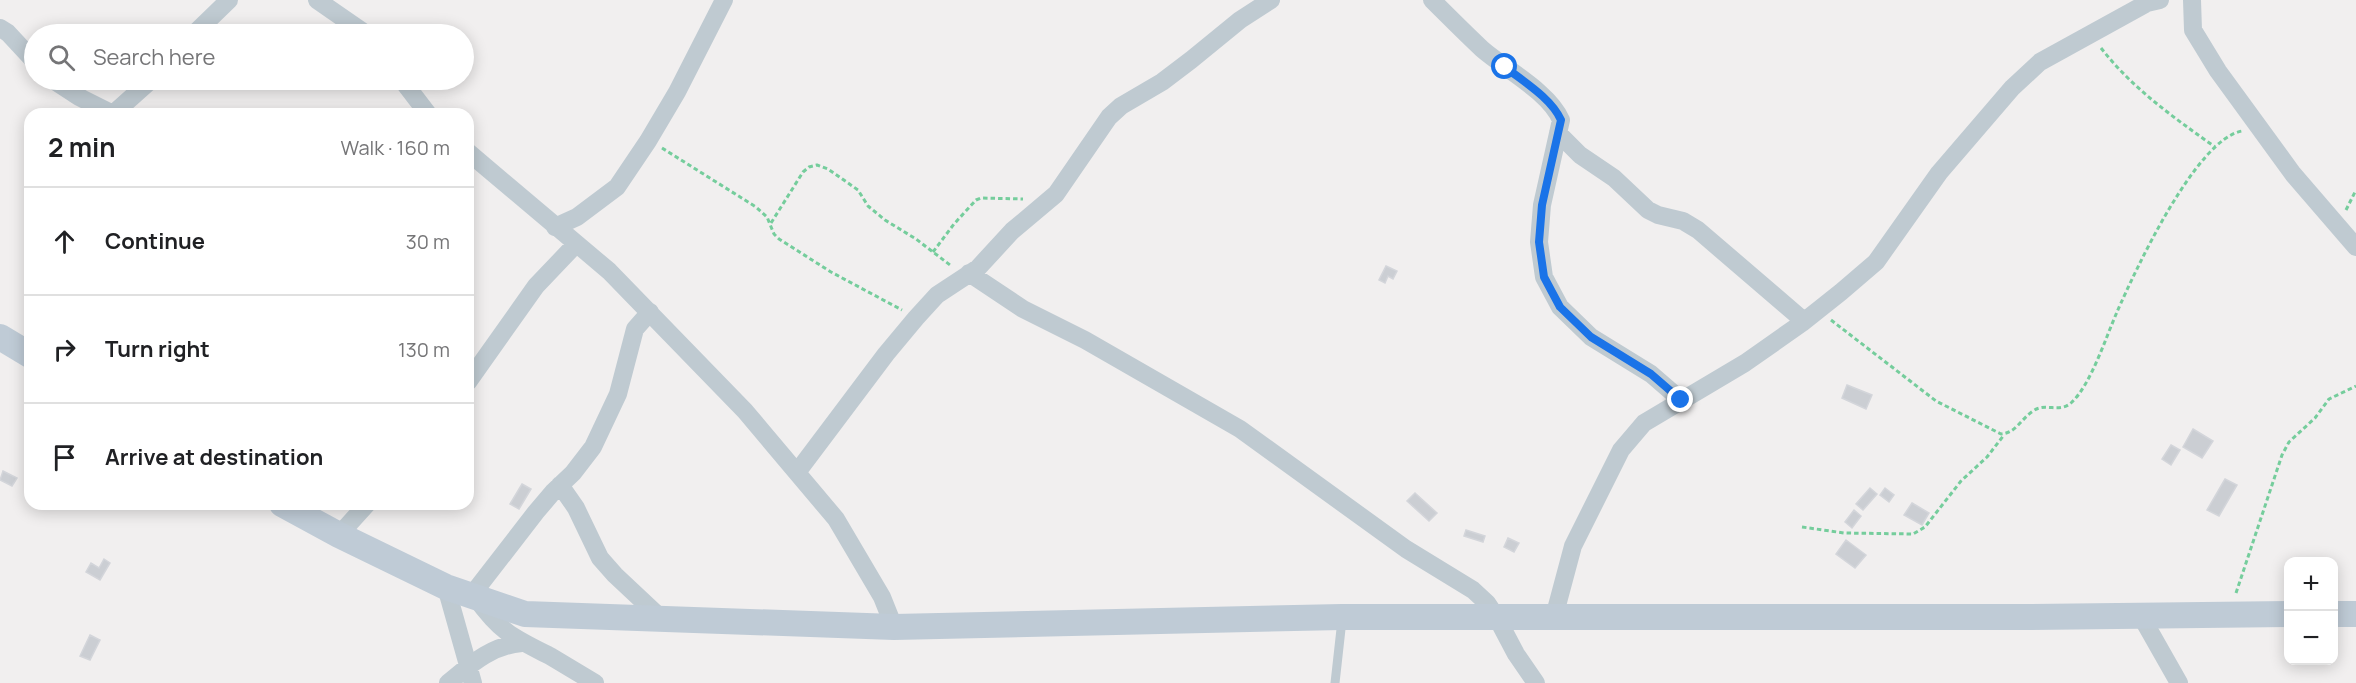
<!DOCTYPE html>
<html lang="en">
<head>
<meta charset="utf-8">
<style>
  :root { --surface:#fff; --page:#f2f2f2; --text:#202124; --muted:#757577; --line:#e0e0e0 }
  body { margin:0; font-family:Manrope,sans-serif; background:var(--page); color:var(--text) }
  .controls { position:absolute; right:18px; bottom:18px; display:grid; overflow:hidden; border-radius:12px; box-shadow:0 3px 15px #0003 }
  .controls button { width:54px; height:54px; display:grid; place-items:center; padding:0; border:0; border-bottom:2px solid var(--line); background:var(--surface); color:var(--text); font:30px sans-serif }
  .stop { position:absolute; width:18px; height:18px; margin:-14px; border:4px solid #1a73e8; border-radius:50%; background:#fff }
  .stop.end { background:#1a73e8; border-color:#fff; box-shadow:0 2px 6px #0008 }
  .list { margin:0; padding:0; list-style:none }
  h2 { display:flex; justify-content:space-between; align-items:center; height:78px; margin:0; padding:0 24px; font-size:26px }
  h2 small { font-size:20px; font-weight:400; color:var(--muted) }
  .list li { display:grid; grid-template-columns:39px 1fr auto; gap:18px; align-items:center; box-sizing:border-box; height:108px; padding:0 24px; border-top:2px solid var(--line) }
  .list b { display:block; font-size:22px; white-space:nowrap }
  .list em { font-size:20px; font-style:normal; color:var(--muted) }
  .icon { flex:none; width:33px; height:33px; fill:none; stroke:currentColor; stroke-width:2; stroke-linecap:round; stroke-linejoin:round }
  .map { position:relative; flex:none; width:2356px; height:683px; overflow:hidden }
  .search { position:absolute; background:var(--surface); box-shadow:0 3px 15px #0003; left:24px; top:24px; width:450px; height:66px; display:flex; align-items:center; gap:15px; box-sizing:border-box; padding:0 21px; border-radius:33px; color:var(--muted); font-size:22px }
  .panel { position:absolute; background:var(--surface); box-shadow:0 3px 15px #0003; left:24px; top:108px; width:450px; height:402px; border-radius:18px }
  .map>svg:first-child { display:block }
  .building { fill:#cbced3; stroke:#d3d5da; stroke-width:1.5 }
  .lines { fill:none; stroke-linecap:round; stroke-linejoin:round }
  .path { stroke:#75cd9c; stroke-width:3; stroke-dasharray:4.5 3; stroke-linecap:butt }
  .lane { stroke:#bfcad1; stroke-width:9 }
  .street { stroke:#bfcad1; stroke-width:18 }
  .secondary { stroke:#bfcbd6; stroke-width:26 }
  .route { stroke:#1a73e8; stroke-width:8 }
</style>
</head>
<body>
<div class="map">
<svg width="2356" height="683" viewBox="0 0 2356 683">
  <rect width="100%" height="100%" fill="#f1efef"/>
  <path class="building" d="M76 80H85L90 86 82 93 73 82Z
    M1386 266 1397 271 1393 279 1388 276 1385 283 1379 280Z
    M1847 385 1872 395 1866 409 1842 398Z
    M2193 429 2213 441 2202 458 2183 447Z
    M2171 445 2180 450 2171 465 2162 459Z
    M3 471 17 478 12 486 0 480Z
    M2225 479 2237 485 2219 516 2207 510Z
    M522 484 531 489 519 509 510 504Z
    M1870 488 1877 494 1863 510 1856 504Z
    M1885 488 1894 495 1889 502 1880 495Z
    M1415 493 1437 513 1429 521 1407 501Z
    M1912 503 1929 513 1922 525 1904 515Z
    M1854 510 1861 516 1852 528 1845 522Z
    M1466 530 1485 536 1483 542 1464 536Z
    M1508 538 1519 543 1514 552 1504 547Z
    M1846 540 1866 555 1855 568 1836 554Z
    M104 559 110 563 100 580 86 572 91 563 99 568Z
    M90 635 100 640 90 660 80 656Z"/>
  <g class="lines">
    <path class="path" d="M2101 48C2133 89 2173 117 2215 147
      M662 148 756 207 767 217 774 234 779 239 831 272 902 310
      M2346 210 2356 190
      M771 223 803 172 809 167 817 165 828 169 858 190 868 206 885 220 916 239 950 265
      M933 252 954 224 976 200 981 198 1023 199
      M1831 320 1936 401 2001 434C2016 433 2021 419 2033 411 2045 402 2060 414 2072 402 2091 384 2106 337 2117 312 2135 271 2196 139 2242 131
      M1802 527 1844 533 1913 534 1925 527 1961 481 1987 457 2004 435
      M2236 593 2282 455 2289 442 2315 418 2329 399 2356 386"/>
    <path class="lane" d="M1335 683 1342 620"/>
    <path class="street" d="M317 0 366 34
      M1432 0C1448 16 1465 33 1482 49 1505 69 1549 92 1561 120L1542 205 1539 242 1544 277 1560 307 1591 337 1651 374 1681 400
      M2192 0 2193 30 2218 71 2293 174 2356 247
      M0 28 8 33 34 61
      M194 34 229 0
      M53 80 79 97 113 114 151 80
      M402 80 428 114
      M1558 133 1580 155 1614 178 1648 210 1658 215 1683 221 1698 230 1804 321
      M468 152 609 271 745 411 836 519 882 597 894 627
      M555 227 577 217 617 187 648 141 677 92 724 0
      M969 273 1023 309 1085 340 1240 429 1406 549 1473 590 1487 603 1497 618 1516 654 1536 683
      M468 382 536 286 576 244
      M798 471 886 354 916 318 937 295 978 268 1012 231 1056 194 1109 117 1121 106 1162 82 1191 60 1240 20 1271 0
      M560 485 576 508 600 558 615 575 663 620
      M339 535 367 504
      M446 587 473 683
      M471 596 536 512 553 492 573 473 593 447 618 394 635 329 650 312
      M476 598C501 633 514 638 550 656 565 665 580 674 595 683
      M2141 616 2179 683
      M1554 617 1573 546 1621 450 1644 423 1745 363 1802 323 1841 292 1876 262 1939 173 2012 88 2040 62 2147 3 2160 0
      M448 683C470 665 492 645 522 643"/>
    <path class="secondary" d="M0 337 30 355
      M282 504 339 535 446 587 525 614 894 627 1342 617H2031L2288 614
      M2334 614H2356"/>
  </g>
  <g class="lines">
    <path class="route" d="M1505 67C1524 82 1551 98 1561 120L1542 205 1539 242 1544 277 1560 307 1591 337 1651 374 1681 400"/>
  </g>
</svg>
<div class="controls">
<button>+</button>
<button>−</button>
</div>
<div class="stop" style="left:1505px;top:67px"></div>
<div class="stop end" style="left:1681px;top:400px"></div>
<div class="search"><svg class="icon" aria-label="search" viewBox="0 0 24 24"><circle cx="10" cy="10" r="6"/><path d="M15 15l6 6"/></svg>Search here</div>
<section class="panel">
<h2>2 min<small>Walk · 160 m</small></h2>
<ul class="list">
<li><svg class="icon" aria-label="ahead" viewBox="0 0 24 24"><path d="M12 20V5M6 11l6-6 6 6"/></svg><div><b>Continue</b></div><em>30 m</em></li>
<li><svg class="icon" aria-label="right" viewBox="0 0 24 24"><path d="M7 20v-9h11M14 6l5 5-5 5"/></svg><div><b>Turn right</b></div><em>130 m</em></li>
<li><svg class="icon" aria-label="arrive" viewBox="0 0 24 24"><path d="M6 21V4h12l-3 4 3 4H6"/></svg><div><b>Arrive at destination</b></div></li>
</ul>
</section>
</div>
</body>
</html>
